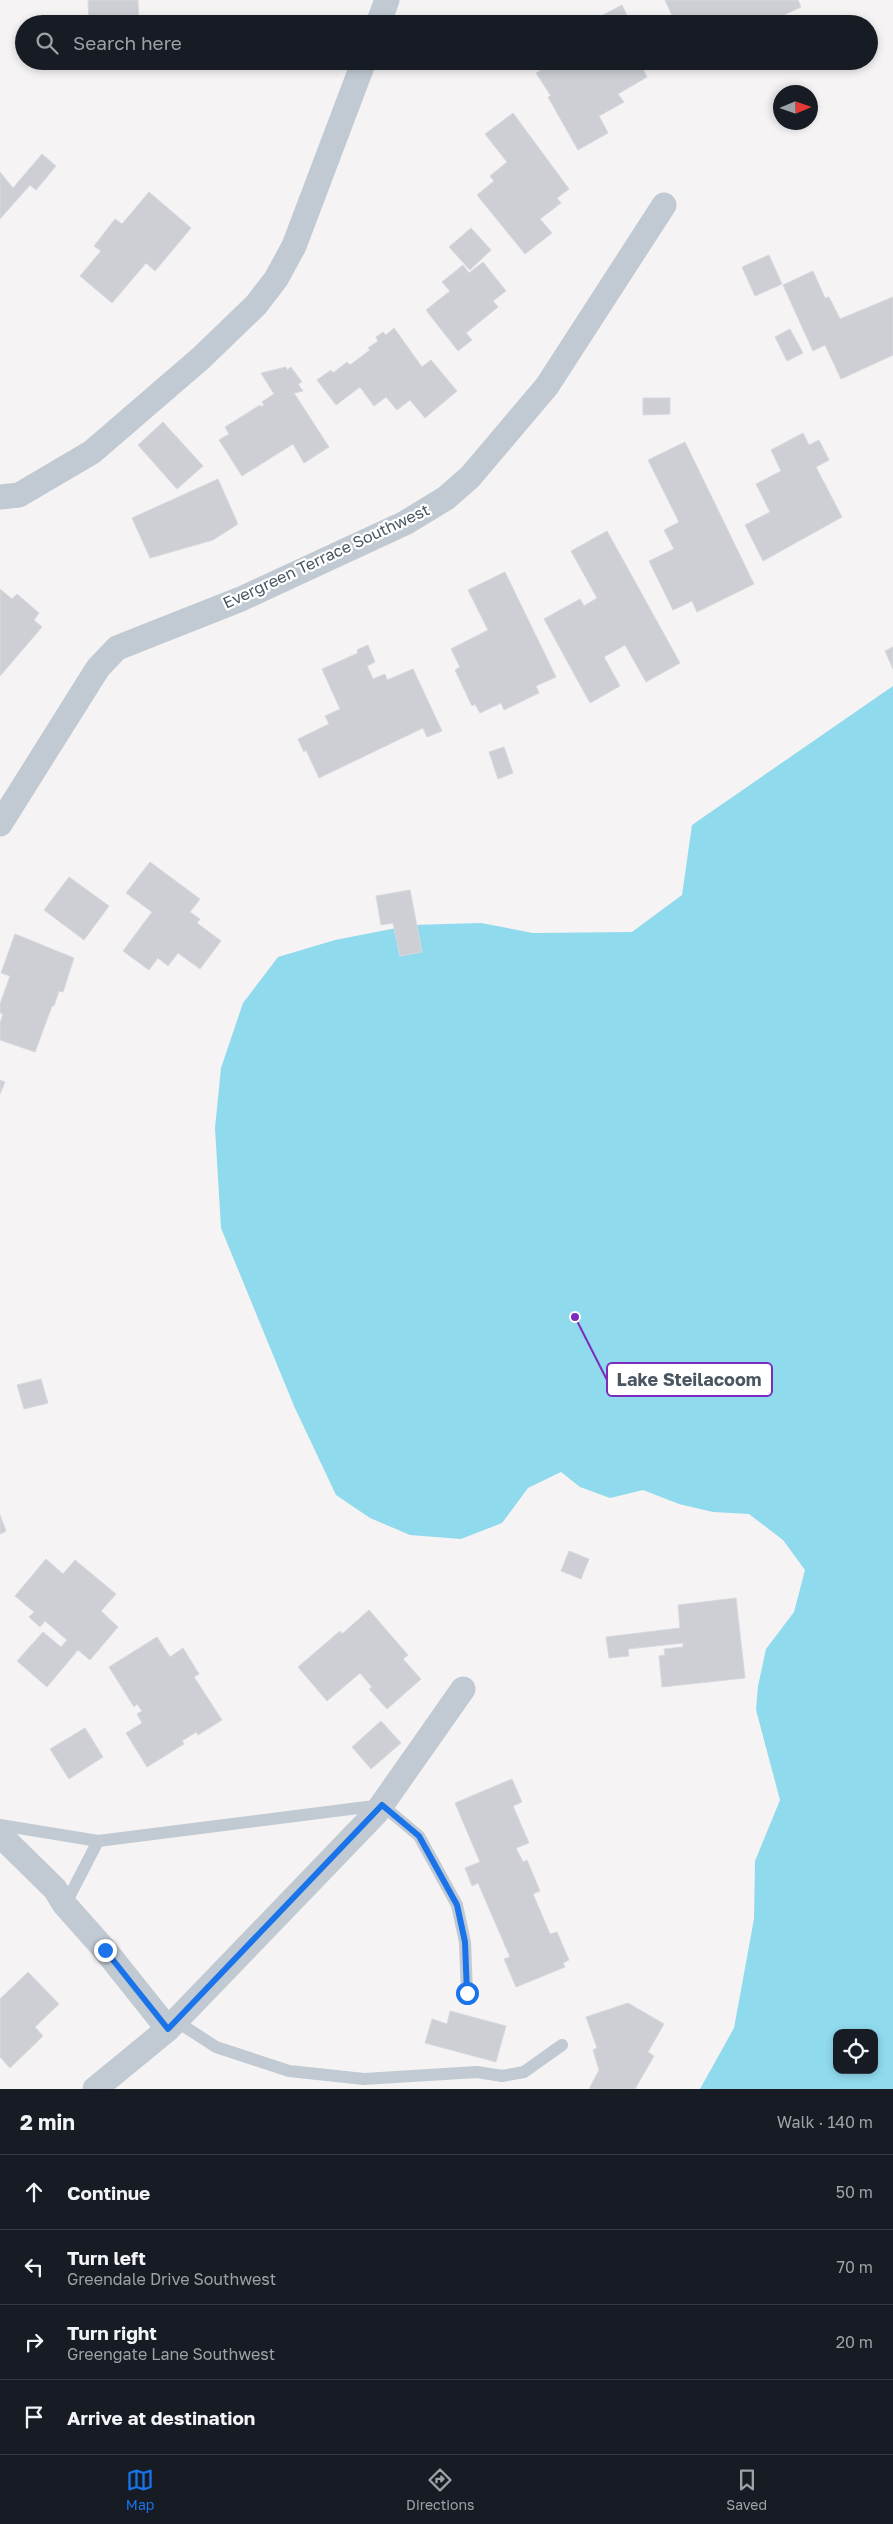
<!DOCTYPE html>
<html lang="en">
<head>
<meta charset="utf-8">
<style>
  :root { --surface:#171b24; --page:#20242c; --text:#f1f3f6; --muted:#9ea1a6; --line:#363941; --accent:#1a73e8 }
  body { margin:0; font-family:"Golos Text",sans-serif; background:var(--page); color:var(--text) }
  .controls { position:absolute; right:15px; bottom:15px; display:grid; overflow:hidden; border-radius:10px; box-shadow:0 2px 8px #0003 }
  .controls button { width:45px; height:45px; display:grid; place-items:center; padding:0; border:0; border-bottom:1px solid var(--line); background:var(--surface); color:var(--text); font:25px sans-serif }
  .compass { position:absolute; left:773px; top:85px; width:45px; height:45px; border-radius:50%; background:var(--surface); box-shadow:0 2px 8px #0003; rotate:88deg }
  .stop { position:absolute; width:15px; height:15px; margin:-11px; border:4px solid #1a73e8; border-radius:50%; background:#fff }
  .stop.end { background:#1a73e8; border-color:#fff; box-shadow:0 1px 5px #0008 }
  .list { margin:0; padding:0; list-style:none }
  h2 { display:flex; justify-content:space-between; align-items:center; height:65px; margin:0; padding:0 20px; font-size:21px }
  h2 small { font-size:16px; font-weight:400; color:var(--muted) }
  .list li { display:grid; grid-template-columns:32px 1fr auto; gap:15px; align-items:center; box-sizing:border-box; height:75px; padding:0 20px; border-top:1px solid var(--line) }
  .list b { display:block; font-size:19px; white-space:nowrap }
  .list p { margin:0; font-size:16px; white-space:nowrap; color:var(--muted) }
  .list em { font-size:16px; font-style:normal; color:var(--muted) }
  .icon { flex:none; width:28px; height:28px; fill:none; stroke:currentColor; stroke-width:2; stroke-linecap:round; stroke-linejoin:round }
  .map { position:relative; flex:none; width:893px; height:2089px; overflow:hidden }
  .search { position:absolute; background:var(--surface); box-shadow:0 2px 8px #0003; left:15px; right:15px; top:15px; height:55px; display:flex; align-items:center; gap:12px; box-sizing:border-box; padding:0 18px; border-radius:28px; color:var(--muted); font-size:19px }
  .sheet { height:365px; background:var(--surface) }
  nav { display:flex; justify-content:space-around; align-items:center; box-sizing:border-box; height:70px; border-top:1px solid var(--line); background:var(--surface); font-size:14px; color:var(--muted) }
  nav a { display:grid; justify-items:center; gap:2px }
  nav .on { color:var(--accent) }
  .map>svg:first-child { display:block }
  .water { fill:#90daee; fill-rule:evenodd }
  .building { fill:#cdcfd5; stroke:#d7d9de }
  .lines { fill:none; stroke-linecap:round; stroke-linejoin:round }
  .lane { stroke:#c1cad2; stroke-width:12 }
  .street { stroke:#c1cad2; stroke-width:25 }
  .route { stroke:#1a73e8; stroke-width:6 }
  .labels { text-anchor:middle; stroke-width:4.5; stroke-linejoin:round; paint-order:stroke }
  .street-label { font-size:16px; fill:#4a5661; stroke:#fff }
  .leader { fill:none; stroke:#7b2cbf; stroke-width:2 }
  .callout-dot { fill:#7b2cbf; stroke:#fff; stroke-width:2 }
  .callout { fill:#fff; stroke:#7b2cbf; stroke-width:2 }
  .callout-label { font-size:18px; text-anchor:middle; font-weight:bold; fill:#4a5661 }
</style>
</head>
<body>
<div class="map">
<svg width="893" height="2089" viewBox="0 0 893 2089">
  <rect width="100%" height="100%" fill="#f5f3f3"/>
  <path class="water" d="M893 686V2089H700L734 2028 754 1919 755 1861 780 1800 756 1710 758 1686 766 1649 794 1612 805 1570 783 1540 749 1514 713 1512 679 1504 643 1490 610 1498 580 1487 561 1472 528 1488 502 1523 461 1539 410 1535 370 1518 336 1495 294 1406 221 1228 215 1128 221 1068 243 1003 278 957 335 940 412 925 481 923 533 933 632 932 682 895 692 825ZM837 2033H874V2070H837Z"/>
  <path class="building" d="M88 0H138L139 24H89Z
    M665 0H798L801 7 764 24H676Z
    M622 5 631 24H586Z
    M556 61H639L647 77 618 94 624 102 599 116 608 133 578 150 548 97 551 96 536 73Z
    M513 113 569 189 557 198 561 203 540 219 552 233 525 254 477 195 494 181 490 176 507 162 485 134Z
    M42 154 56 166 36 190 30 185 0 219V172L13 188Z
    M149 192 191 228 155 271 146 263 112 303 80 276 101 251 94 246 115 219 122 224Z
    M471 228 491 250 470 270 449 247Z
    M769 255 782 284 755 296 742 267Z
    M483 262 506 291 493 301 498 307 466 333 472 340 458 351 426 310 450 291 442 282 463 265 469 273Z
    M813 271 825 298 829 297 840 319 893 297V355L841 379 825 345 813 351 783 285Z
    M394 328 422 367 431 360 457 391 425 418 410 400 397 410 386 397 374 406 360 387 336 405 317 380 331 370 333 373 347 362 350 365 370 350 368 348 378 341 376 337 383 332 386 335Z
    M790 329 803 353 787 361 775 337Z
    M286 367 287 370 291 367 302 382 298 384 303 391 294 393 329 447 304 463 293 444 242 476 219 440 229 434 225 427 260 405 261 407 264 405 262 402 274 394 261 373Z
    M643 398H670V414L643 415Z
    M163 422 203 466 177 489 138 445Z
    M803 433 809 445 819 440 829 460 816 467 842 517 763 561 745 525 770 512 756 484 781 471 771 450Z
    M685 442 754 584 697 612 692 601 673 610 649 561 674 549 664 530 679 522 648 460Z
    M218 479 238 524 213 540 150 558 132 518Z
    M607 531 680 663 646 682 625 645 604 657 620 686 590 703 544 619 580 599 584 606 597 598 571 551Z
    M505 572 556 677 536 686 539 693 504 710 501 703 480 713 475 704 472 706 455 670 460 667 451 649 488 630 468 590Z
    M0 589 12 599 17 594 39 613 34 620 42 627 0 676Z
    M368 645 375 662 367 666 373 679 385 674 387 680 413 669 442 731 427 737 423 728 319 778 306 750 304 752 298 739 329 724 325 716 340 709 322 669 358 653 357 650Z
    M893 647V669L885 651Z
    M504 747 513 773 498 779 489 752Z
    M150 862 200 899 190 912 200 919 197 923 221 941 200 969 178 953 168 966 158 958 149 970 123 951 152 912 126 893Z
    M69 877 109 906 84 940 44 910Z
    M410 890 422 952 400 956 393 923 381 925 376 896Z
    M15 934 74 958 63 992 59 991 54 1006H52L35 1052 0 1040V1023L3 1014 0 1013V1004L10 976 1 973Z
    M0 1080 5 1082 0 1094Z
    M41 1379 48 1403 24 1409 17 1385Z
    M0 1515 6 1531 0 1534Z
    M569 1551 589 1559 581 1579 561 1571Z
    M46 1559 63 1574 75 1560 116 1594 101 1611 118 1627 90 1660 78 1650 47 1687 17 1661 43 1632 61 1647 67 1640 45 1621 40 1627 29 1617 34 1612 15 1596Z
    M736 1598 745 1678 662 1687 659 1656 665 1655 664 1649 683 1647V1643L628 1649 629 1656 609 1658 606 1637 680 1628 678 1605Z
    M369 1610 408 1655 403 1659 421 1679 387 1709 369 1689 372 1687 360 1673 327 1701 298 1667 340 1631 342 1634Z
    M157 1637 170 1657 183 1648 199 1674 194 1677 222 1720 198 1735 196 1732 182 1741 184 1744 147 1767 126 1733 142 1723 137 1714 142 1711 137 1704 134 1707 109 1667Z
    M381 1721 401 1743 371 1769 352 1747Z
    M85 1728 103 1757 69 1779 50 1749Z
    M512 1779 522 1802 513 1806 529 1843 516 1848 523 1862 527 1860 540 1891 533 1894 550 1934 557 1932 569 1960 563 1963 565 1967 516 1987 504 1959 510 1957 478 1883 472 1886 465 1868 480 1862 455 1803Z
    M28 1972 59 2004 35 2027 43 2036 10 2068 0 2057V1999Z
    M628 2003 664 2024 648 2052 654 2056 635 2089H589L599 2070 593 2050 597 2048 586 2017Z
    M450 2011 506 2026 496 2062 425 2043 432 2019 447 2024Z"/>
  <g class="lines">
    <path class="lane" d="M0 1825 98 1841 382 1805 419 1836 457 1905 465 1942 467 1993
      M65 1905 98 1841
      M176 2021 216 2047 289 2071 364 2079 477 2072 502 2076 524 2072 562 2045"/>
    <path class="street" d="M378 24 387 0
      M0 497 19 495 92 452 201 358 256 305 276 279 294 246 364 61
      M0 824 98 668 117 648 241 599 405 523 446 498 470 477 547 386 664 205
      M0 1835 55 1889 65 1905 105 1950 168 2029
      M95 2089 168 2029 376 1813 463 1689"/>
  </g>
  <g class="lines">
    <path class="route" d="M105 1950 168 2029 382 1805 419 1836 457 1905 465 1942 467 1993"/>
  </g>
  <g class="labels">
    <g class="street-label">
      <text transform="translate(326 556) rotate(-25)" y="6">Evergreen Terrace Southwest</text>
    </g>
  </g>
  <path class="leader" d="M575 1317L607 1380"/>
  <circle class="callout-dot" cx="575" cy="1317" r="5"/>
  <rect class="callout" x="607" y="1363" width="165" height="33" rx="5"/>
  <g class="callout-label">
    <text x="689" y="1386">Lake Steilacoom</text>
  </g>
</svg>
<div class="controls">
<button><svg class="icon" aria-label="locate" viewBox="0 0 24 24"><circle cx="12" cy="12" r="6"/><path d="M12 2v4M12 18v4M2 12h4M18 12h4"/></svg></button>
</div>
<svg class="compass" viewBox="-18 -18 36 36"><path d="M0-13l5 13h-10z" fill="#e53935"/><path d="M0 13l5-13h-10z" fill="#9ea1a6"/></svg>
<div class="stop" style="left:467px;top:1993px"></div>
<div class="stop end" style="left:105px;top:1950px"></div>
<div class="search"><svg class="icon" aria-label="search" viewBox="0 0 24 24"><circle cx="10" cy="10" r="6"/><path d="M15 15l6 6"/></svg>Search here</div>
</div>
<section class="sheet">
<h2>2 min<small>Walk · 140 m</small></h2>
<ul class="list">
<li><svg class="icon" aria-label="ahead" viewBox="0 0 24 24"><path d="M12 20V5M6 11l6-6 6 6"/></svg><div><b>Continue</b></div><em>50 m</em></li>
<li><svg class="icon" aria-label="left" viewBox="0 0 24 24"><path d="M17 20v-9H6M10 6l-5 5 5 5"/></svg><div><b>Turn left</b><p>Greendale Drive Southwest</p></div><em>70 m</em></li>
<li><svg class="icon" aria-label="right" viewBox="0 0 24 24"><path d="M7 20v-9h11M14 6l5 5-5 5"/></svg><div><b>Turn right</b><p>Greengate Lane Southwest</p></div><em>20 m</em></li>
<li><svg class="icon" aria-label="arrive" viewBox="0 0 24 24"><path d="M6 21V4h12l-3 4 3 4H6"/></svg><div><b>Arrive at destination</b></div></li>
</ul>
</section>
<nav>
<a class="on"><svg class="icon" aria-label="map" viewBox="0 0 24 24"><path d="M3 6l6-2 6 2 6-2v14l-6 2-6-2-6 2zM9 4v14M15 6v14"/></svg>Map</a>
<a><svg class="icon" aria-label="directions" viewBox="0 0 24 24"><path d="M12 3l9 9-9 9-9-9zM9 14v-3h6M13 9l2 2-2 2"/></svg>Directions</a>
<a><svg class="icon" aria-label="saved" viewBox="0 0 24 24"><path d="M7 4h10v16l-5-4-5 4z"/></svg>Saved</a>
</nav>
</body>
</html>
